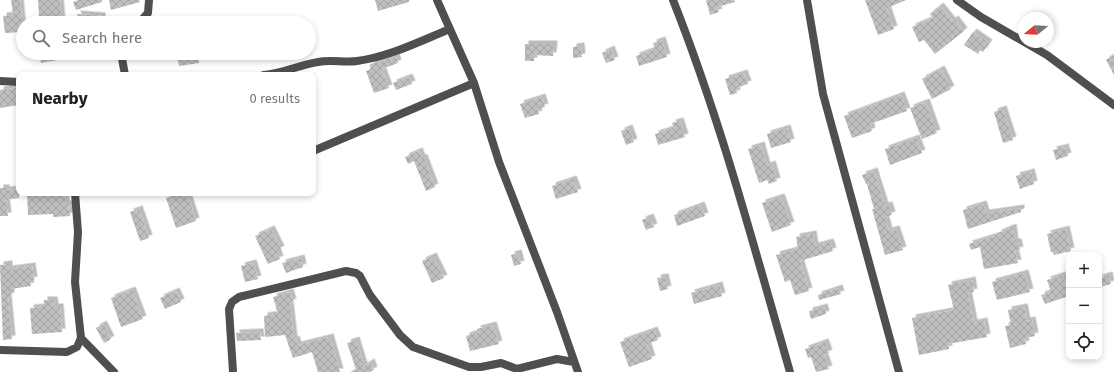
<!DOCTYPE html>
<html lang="en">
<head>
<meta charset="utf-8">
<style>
  :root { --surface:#fff; --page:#f2f2f2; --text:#222; --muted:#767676; --line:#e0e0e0 }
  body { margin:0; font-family:"Fira Sans",sans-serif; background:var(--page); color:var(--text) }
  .controls { position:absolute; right:12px; bottom:12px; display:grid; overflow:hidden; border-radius:8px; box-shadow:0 2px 6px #0003 }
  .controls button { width:36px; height:36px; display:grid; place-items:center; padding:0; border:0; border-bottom:1px solid var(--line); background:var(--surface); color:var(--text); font:20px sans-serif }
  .compass { position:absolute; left:1018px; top:12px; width:36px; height:36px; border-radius:50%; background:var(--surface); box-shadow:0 2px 6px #0003; rotate:252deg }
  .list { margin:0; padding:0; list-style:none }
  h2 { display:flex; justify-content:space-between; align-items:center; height:52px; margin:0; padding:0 16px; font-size:17px }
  h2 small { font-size:13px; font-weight:400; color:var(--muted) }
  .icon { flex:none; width:22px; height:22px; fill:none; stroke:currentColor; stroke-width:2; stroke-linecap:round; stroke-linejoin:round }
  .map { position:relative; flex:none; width:1114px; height:372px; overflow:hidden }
  .search { position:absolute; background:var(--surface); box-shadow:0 2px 6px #0003; left:16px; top:16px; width:300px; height:44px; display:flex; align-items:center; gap:10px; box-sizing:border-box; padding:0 14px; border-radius:22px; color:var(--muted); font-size:15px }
  .panel { position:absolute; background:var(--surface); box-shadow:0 2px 6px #0003; left:16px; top:72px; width:300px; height:124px; border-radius:8px }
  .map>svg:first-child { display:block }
  .building { fill:url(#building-cross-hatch); filter:url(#shadow) }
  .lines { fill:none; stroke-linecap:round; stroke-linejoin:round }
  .minor { stroke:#4f4f4f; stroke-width:8 }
</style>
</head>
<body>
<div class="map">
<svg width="1114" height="372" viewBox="0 0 1114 372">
  <defs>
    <pattern id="building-cross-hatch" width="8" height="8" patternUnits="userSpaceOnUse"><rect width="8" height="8" fill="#bfbfbf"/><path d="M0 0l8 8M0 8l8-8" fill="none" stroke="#a2a2a2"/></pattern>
    <filter id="shadow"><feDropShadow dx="3.5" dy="-3.5" stdDeviation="0" flood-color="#0004"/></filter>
  </defs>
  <rect width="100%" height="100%" fill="#fff"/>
  <path class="building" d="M11 0H20L23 32 5 33 3 16 13 15Z
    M38 0H60L62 23H50V17H39Z
    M79 0H102V2L76 10 73 2Z
    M109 0H139L140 2 111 10Z
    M375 0H409V2L378 11Z
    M706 0H734L735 2 717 7 719 12 710 15Z
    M865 0H906L887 8 894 29 878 35Z
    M940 6 952 21 955 19 964 31 935 54 924 40 919 42 912 27 933 18 930 14Z
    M77 14 102 16V23H80Z
    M973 32 989 43 983 52 980 50 978 54 964 45Z
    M662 40 667 57 639 66 636 56 655 49 653 43Z
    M525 44H554L553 56 534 55V61H525Z
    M581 46 582 57 573 58V47Z
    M611 49 615 60 606 63 602 53Z
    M39 53H62L63 59 41 63Z
    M177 53H197L199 63 179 66Z
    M1114 55V75L1106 60Z
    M396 57 398 63 382 69 389 88 374 93 366 71 371 69 370 64Z
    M941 69 951 89 932 99 922 79Z
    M744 73 748 84 736 88 737 93 730 95 725 79Z
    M409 77 412 84 396 90 393 83Z
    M19 87V105L0 108V90Z
    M901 95 907 111 870 124 872 131 852 138 844 116Z
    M542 97 545 107 538 109 539 114 525 118 520 104Z
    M926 102 937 133 922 139 910 108Z
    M1003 109 1013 140 1003 143 994 112Z
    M680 121 685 137 658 145 655 134 674 128 672 123Z
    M629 128 634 142 626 145 621 131Z
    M787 128 791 142 771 148 767 134Z
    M916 138 922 153 890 165 885 149Z
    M761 145 767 166 772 164 777 181 769 184 767 180 759 183 748 149Z
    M1065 147 1068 156 1056 160 1053 150Z
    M419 151 422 158H424L435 187 426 191 414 161 408 164 405 157Z
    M874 171 885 206 889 205 892 215 885 217 889 231 896 229 903 250 885 255 872 209H874L867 184H866L862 175Z
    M1031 172 1034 184 1020 189 1016 176Z
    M573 179 578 192 556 199 552 186Z
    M0 188H6V190L19 189V198L6 200 8 216H0Z
    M27 193H65L66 204H69L70 216 53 217V214L28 215Z
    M181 193H187L196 221 176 228 166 198Z
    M781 197 791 225 772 232 762 203Z
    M983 204 986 213 1021 208V212L968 229 963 210Z
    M701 205 705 216 677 226 674 215Z
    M139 209 149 238 140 241 130 212Z
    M650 217 654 227 646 230 642 220Z
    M1013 227 1015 242H1018L1020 250 1015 251 1018 263 984 269 980 247 971 250 969 244 998 235V233Z
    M271 229 281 249 277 251 280 259 268 264 255 236Z
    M1066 229 1071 251 1054 255 1053 252H1051L1047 234Z
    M813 234 815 246 830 242 833 251 800 261 809 291 795 295 790 280 785 282 776 255 798 249 796 237Z
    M518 253 521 264 514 266 511 255Z
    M433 256 444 278 432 283 422 261Z
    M301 258 303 267 286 273 282 263Z
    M253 263 258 279 245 282 241 266Z
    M9 264V269L32 266 34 280 30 281 31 286 11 289V296L8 297 12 339 3 340 0 265Z
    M1025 273 1030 292 997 300 992 282Z
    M1062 275 1066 287 1069 285V296L1045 304 1041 295 1051 292 1047 280Z
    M1109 275 1111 284 1100 287 1099 278Z
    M665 277 668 289 660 291 657 278Z
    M972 280 974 292 968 293 974 323 984 321 987 337 948 344 949 349 919 355 912 318 954 310 948 285Z
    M719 285 722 296 694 304 691 293Z
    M839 288 841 294 819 300 818 295Z
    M132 290 143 319 121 327 111 298Z
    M176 291 181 302 165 309 160 298Z
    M290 292 293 302 290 303 294 340 296 339 298 345 330 337 340 372H318L312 352 293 358 285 335 265 337 264 316 278 314 273 297Z
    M44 300H54L55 307H60L62 332 32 334 30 308 44 307Z
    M824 307 826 314 811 319 809 311Z
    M1024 307 1027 321 1032 320 1035 336 1025 338 1026 344 1010 348 1005 326 1011 325 1008 310Z
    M103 324 111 339 104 343 96 328Z
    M493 325 499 344 470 351 466 336 478 332 477 329Z
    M654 330 658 340 647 344 652 359 629 367 620 342Z
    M260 332 261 340 237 341 236 333Z
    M356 340 364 366 371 362 374 370 370 372H350L356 369 347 343Z
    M825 342 829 353 824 355 829 369 816 372 811 357 808 358 805 349Z"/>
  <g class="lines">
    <path class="minor" d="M437 0 474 83 499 162 557 312 578 372
      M673 0C721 121 754 247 790 372
      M807 0 823 94 899 372
      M957 0 981 17 1047 55 1114 105
      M139 23 148 13 149 0
      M121 53 125 75
      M264 75C283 73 300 65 318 62 331 59 344 63 357 61 389 57 420 41 450 29
      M0 81 19 82
      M313 151 474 83
      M81 338 114 372
      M0 350 67 352 77 347 81 338 75 282 78 232 75 193
      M233 372 229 309 232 302 239 297 346 271 356 273 360 276 370 295 400 335 413 347 469 367H481L501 363 517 369 557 359 574 362"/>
  </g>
</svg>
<div class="controls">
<button>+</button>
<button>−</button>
<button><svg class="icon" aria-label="locate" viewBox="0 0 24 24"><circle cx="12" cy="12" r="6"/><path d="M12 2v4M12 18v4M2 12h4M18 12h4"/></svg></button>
</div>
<svg class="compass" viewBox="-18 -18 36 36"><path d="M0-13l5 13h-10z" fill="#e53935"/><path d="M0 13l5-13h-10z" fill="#767676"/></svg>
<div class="search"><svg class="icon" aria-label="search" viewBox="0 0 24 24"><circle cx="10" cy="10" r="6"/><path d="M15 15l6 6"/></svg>Search here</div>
<section class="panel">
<h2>Nearby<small>0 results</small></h2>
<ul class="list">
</ul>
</section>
</div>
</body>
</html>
